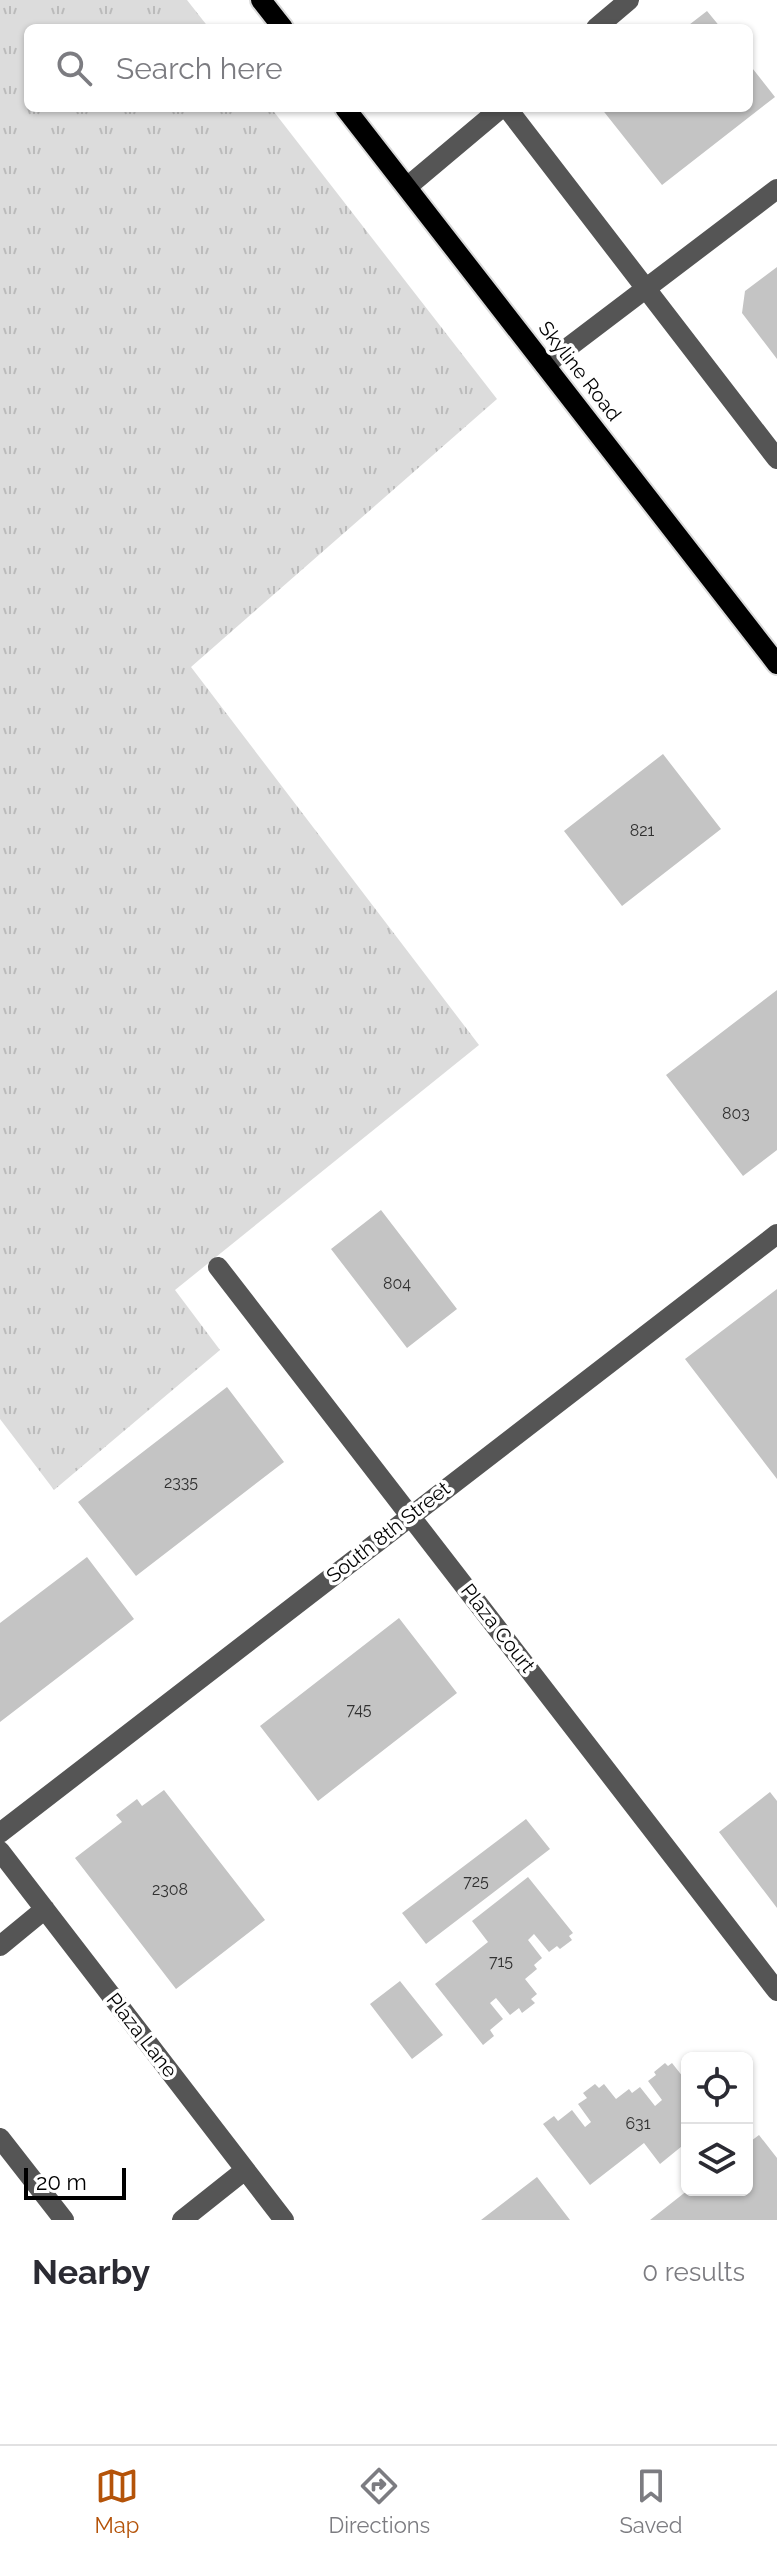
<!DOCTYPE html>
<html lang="en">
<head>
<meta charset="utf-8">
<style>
  :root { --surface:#fff; --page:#f7f7f7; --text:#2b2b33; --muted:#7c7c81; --line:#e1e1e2; --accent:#b45309 }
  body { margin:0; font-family:Raleway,sans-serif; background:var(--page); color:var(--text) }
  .controls { position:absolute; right:24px; bottom:24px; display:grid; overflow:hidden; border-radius:12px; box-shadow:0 2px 6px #0004 }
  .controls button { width:72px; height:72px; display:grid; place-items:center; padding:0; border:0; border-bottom:2px solid var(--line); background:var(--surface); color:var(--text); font:40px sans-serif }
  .scale { position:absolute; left:24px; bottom:20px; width:102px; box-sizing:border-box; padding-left:8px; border:4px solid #000; border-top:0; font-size:22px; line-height:28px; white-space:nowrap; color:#000; -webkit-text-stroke:6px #fff; paint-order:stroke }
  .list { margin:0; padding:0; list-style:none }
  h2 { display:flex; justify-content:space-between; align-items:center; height:104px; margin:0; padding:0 32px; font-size:34px }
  h2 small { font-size:26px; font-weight:400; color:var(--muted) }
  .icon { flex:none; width:44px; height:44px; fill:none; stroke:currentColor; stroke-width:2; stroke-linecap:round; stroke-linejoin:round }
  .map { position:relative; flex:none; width:777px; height:2220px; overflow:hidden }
  .search { position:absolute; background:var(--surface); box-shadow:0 2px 6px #0004; left:24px; right:24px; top:24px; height:88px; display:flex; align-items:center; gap:20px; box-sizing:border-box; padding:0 28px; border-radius:12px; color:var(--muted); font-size:30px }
  .sheet { height:224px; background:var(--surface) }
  nav { display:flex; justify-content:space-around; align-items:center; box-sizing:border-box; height:112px; border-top:2px solid var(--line); background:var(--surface); font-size:22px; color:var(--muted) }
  nav a { display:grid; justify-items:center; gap:4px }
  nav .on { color:var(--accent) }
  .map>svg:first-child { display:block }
  .grass { fill:url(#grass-tufts) }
  .building { fill:#c4c4c4 }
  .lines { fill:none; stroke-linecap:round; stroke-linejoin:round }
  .major-casing { stroke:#dbdbdb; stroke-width:24 }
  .minor { stroke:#555; stroke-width:20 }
  .major { stroke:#000; stroke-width:20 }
  .labels { text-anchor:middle; stroke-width:7; stroke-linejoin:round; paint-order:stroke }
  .number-label { font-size:16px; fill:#313131 }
  .street-label { font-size:20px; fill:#000; stroke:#fff }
</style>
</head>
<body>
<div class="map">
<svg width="777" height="2220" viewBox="0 0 777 2220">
  <defs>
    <pattern id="grass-tufts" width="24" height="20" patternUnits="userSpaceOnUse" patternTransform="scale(2)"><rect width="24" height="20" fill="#dcdcdc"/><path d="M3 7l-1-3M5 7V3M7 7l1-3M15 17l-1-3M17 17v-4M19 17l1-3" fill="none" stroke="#bbb"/></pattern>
  </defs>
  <rect width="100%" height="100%" fill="#fff"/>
  <path class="grass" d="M0 0H187L209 28H28V108H271L497 399 191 667 479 1045 175 1290 220 1350 54 1490 0 1419Z"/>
  <path class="building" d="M707 11 721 28H685Z
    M749 64 775 97 662 185 601 108H749Z
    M777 267V359L742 313 745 291Z
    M663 754 721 829 622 906 564 831Z
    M777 990V1150L743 1176 666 1075Z
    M381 1210 457 1309 407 1348 331 1249Z
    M777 1289V1479L685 1359Z
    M227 1387 284 1462 136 1576 78 1502Z
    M87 1557 134 1619 0 1722V1623Z
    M399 1618 457 1693 318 1801 260 1726Z
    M164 1790 265 1920 176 1989 75 1858 122 1822 116 1815 137 1799 142 1806Z
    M770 1792 777 1801V1908L719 1832Z
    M526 1819 550 1849 426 1944 402 1913Z
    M528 1877 573 1933 569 1936 572 1940 560 1949 557 1946 549 1952 534 1934 528 1940 542 1958 534 1965 537 1969 525 1979 537 1994 531 1999 535 2003 522 2013 519 2008 510 2015 496 1998 490 2003 503 2019 490 2030 494 2036 483 2045 435 1984 488 1942 472 1921Z
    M400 1981 443 2035 412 2059 370 2004Z
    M665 2063 668 2066 672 2063 687 2082V2142L660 2164 644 2143 590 2185 543 2124 554 2116 558 2121 572 2110 585 2127 591 2122 578 2104 587 2098 583 2093 595 2084 599 2088 604 2084 616 2099 629 2089 632 2093 640 2087 655 2106 662 2100 648 2081 656 2075 654 2072Z
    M759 2135 777 2158V2220H650L688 2190H747V2144Z
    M537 2177 570 2220H481Z"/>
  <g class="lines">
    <g class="major-casing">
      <path id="major" d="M261 0 283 28
        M345 108 777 664"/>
    </g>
    <path class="minor" d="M596 28 629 0
      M507 108 777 459
      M407 187 501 108
      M545 365 777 189
      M218 1267 777 1991
      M0 1833 777 1234
      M0 1851 284 2220
      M0 1946 45 1909
      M0 2138 64 2220
      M182 2220 245 2170"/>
    <use href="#major" class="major"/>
  </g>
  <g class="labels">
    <g class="number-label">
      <text x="642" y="836">821</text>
      <text x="736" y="1119">803</text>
      <text x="397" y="1289">804</text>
      <text x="181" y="1488">2335</text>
      <text x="359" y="1715">745</text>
      <text x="476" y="1887">725</text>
      <text x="170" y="1895">2308</text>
      <text x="501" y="1967">715</text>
      <text x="638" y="2129">631</text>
    </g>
    <g class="street-label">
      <text transform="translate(580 371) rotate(52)" y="7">Skyline Road</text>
      <text transform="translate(388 1532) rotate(-38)" y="7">South 8th Street</text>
      <text transform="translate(498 1628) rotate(52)" y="7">Plaza Court</text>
      <text transform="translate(142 2035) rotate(52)" y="7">Plaza Lane</text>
    </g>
  </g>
</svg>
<div class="controls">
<button><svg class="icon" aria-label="locate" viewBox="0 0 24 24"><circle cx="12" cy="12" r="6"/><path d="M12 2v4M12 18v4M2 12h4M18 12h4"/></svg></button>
<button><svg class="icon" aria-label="layers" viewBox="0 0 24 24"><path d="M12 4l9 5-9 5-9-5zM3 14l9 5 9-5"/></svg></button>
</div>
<div class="scale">20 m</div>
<div class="search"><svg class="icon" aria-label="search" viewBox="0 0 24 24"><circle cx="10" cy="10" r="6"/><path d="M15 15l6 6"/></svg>Search here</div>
</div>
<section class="sheet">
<h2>Nearby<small>0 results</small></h2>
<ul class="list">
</ul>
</section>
<nav>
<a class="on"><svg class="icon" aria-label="map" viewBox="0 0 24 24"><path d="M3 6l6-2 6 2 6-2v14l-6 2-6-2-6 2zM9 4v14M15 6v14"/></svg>Map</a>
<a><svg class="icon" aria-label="directions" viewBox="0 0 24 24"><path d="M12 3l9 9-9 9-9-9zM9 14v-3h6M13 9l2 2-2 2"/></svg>Directions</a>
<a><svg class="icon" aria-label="saved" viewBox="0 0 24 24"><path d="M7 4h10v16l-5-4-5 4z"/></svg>Saved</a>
</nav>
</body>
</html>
